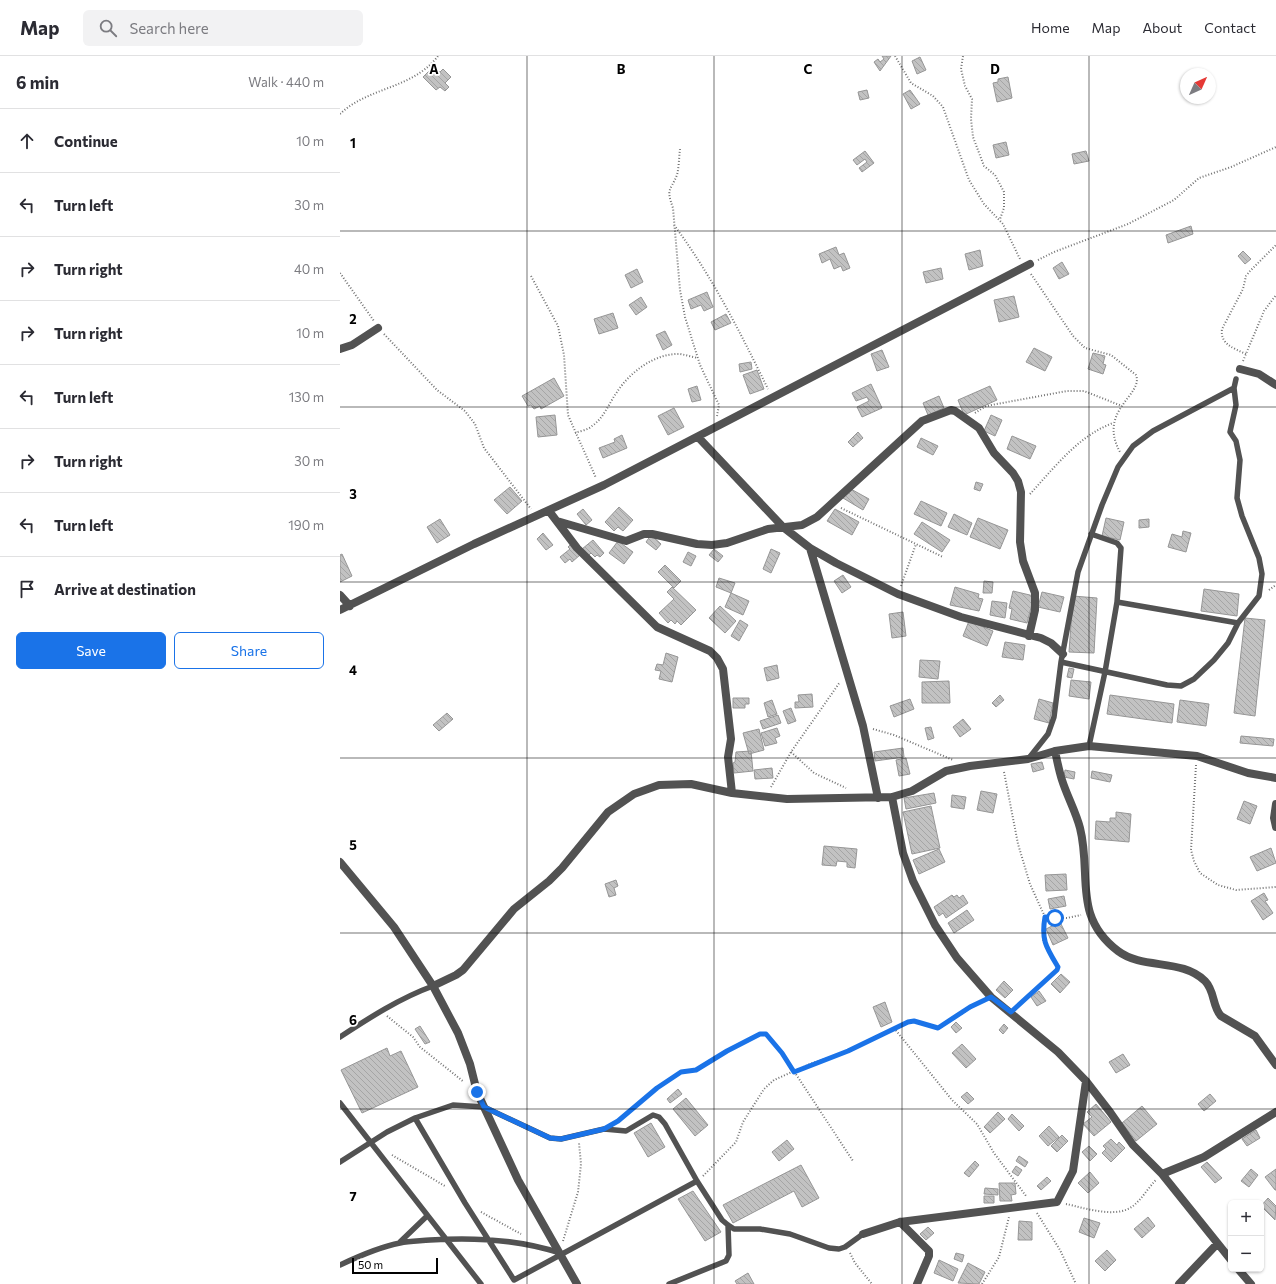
<!DOCTYPE html>
<html lang="en">
<head>
<meta charset="utf-8">
<style>
  :root { --surface:#fff; --page:#f2f2f3; --text:#2b2b33; --muted:#7c7c81; --line:#e1e1e2; --accent:#1a73e8 }
  body { margin:0; font-family:Commissioner,sans-serif; background:var(--page); color:var(--text) }
  .controls { position:absolute; right:12px; bottom:12px; display:grid; overflow:hidden; border-radius:6px; box-shadow:0 1px 3px #0004 }
  .controls button { width:36px; height:36px; display:grid; place-items:center; padding:0; border:0; border-bottom:1px solid var(--line); background:var(--surface); color:var(--text); font:20px sans-serif }
  .compass { position:absolute; left:840px; top:12px; width:36px; height:36px; border-radius:50%; background:var(--surface); box-shadow:0 1px 3px #0004; rotate:45deg }
  .scale { position:absolute; left:12px; bottom:10px; width:86px; box-sizing:border-box; padding-left:4px; border:2px solid #000; border-top:0; font-size:11px; line-height:14px; white-space:nowrap; color:#000; -webkit-text-stroke:3px #fff; paint-order:stroke }
  .stop { position:absolute; width:12px; height:12px; margin:-9px; border:3px solid #1a73e8; border-radius:50%; background:#fff }
  .stop.end { background:#1a73e8; border-color:#fff; box-shadow:0 1px 4px #0008 }
  .list { margin:0; padding:0; list-style:none }
  h2 { display:flex; justify-content:space-between; align-items:center; height:52px; margin:0; padding:0 16px; font-size:17px }
  h2 small { font-size:13px; font-weight:400; color:var(--muted) }
  .list li { display:grid; grid-template-columns:26px 1fr auto; gap:12px; align-items:center; box-sizing:border-box; height:64px; padding:0 16px; border-top:1px solid var(--line) }
  .list b { display:block; font-size:15px; white-space:nowrap }
  .list em { font-size:13px; font-style:normal; color:var(--muted) }
  .actions { display:flex; gap:8px; padding:12px 16px }
  .actions a { flex:1; padding:9px 0; border:1px solid var(--accent); border-radius:6px; text-align:center; font-size:14px; color:var(--accent) }
  .actions .main { background:var(--accent); color:#fff }
  .icon { flex:none; width:22px; height:22px; fill:none; stroke:currentColor; stroke-width:2; stroke-linecap:round; stroke-linejoin:round }
  .map { position:relative; flex:none; width:936px; height:1228px; overflow:hidden }
  header { display:flex; align-items:center; gap:24px; box-sizing:border-box; height:56px; padding:0 20px; background:var(--surface); border-bottom:1px solid var(--line) }
  header strong { font-size:19px }
  nav { display:flex; gap:22px; margin-inline-start:auto; font-size:14px }
  .search { width:280px; height:36px; background:var(--page); display:flex; align-items:center; gap:10px; box-sizing:border-box; padding:0 14px; border-radius:6px; color:var(--muted); font-size:15px }
  main { display:flex }
  aside { flex:1; background:var(--surface) }
  .map>svg:first-child { display:block }
  .building { fill:url(#building-back-hatch); stroke:#969696 }
  .lines { fill:none; stroke-linecap:round; stroke-linejoin:round }
  .path { stroke:#747474; stroke-width:2; stroke-dasharray:1 2; stroke-linecap:butt }
  .service { stroke:#525252; stroke-width:5.5 }
  .minor { stroke:#525252; stroke-width:8 }
  .route { stroke:#1a73e8; stroke-width:5 }
  .grid { fill:none; stroke:#000; stroke-width:1; stroke-opacity:0.55 }
  .grid-label { font-size:13px; text-anchor:middle; font-weight:bold; fill:#000; stroke:#fff; stroke-width:3.5; stroke-linejoin:round; paint-order:stroke }
</style>
</head>
<body>
<header>
<strong>Map</strong>
<div class="search"><svg class="icon" aria-label="search" viewBox="0 0 24 24"><circle cx="10" cy="10" r="6"/><path d="M15 15l6 6"/></svg>Search here</div>
<nav><a>Home</a><a>Map</a><a>About</a><a>Contact</a></nav>
</header>
<main>
<aside>
<h2>6 min<small>Walk · 440 m</small></h2>
<ul class="list">
<li><svg class="icon" aria-label="ahead" viewBox="0 0 24 24"><path d="M12 20V5M6 11l6-6 6 6"/></svg><div><b>Continue</b></div><em>10 m</em></li>
<li><svg class="icon" aria-label="left" viewBox="0 0 24 24"><path d="M17 20v-9H6M10 6l-5 5 5 5"/></svg><div><b>Turn left</b></div><em>30 m</em></li>
<li><svg class="icon" aria-label="right" viewBox="0 0 24 24"><path d="M7 20v-9h11M14 6l5 5-5 5"/></svg><div><b>Turn right</b></div><em>40 m</em></li>
<li><svg class="icon" aria-label="right" viewBox="0 0 24 24"><path d="M7 20v-9h11M14 6l5 5-5 5"/></svg><div><b>Turn right</b></div><em>10 m</em></li>
<li><svg class="icon" aria-label="left" viewBox="0 0 24 24"><path d="M17 20v-9H6M10 6l-5 5 5 5"/></svg><div><b>Turn left</b></div><em>130 m</em></li>
<li><svg class="icon" aria-label="right" viewBox="0 0 24 24"><path d="M7 20v-9h11M14 6l5 5-5 5"/></svg><div><b>Turn right</b></div><em>30 m</em></li>
<li><svg class="icon" aria-label="left" viewBox="0 0 24 24"><path d="M17 20v-9H6M10 6l-5 5 5 5"/></svg><div><b>Turn left</b></div><em>190 m</em></li>
<li><svg class="icon" aria-label="arrive" viewBox="0 0 24 24"><path d="M6 21V4h12l-3 4 3 4H6"/></svg><div><b>Arrive at destination</b></div></li>
</ul>
<div class="actions"><a class="main">Save</a><a>Share</a></div>
</aside>
<div class="map">
<svg width="936" height="1228" viewBox="0 0 936 1228">
  <defs>
    <pattern id="building-back-hatch" width="6" height="6" patternUnits="userSpaceOnUse"><rect width="6" height="6" fill="#c2c2c2"/><path d="M-1 5l2 2M0 0l6 6M5-1l2 2" fill="none" stroke="#a5a5a5"/></pattern>
  </defs>
  <rect width="100%" height="100%" fill="#fff"/>
  <path class="building" d="M542 0H551L540 15 534 6 538 3 540 6 544 3Z
    M580 1 586 14 577 18 572 5Z
    M94 10 100 16 103 13 111 21 105 27 109 31 105 35 100 31 96 34 83 21Z
    M668 21 672 42 657 46 653 27 658 26V23Z
    M527 34 529 42 520 44 518 36Z
    M570 34 580 48 571 53 563 38Z
    M666 86 669 99 656 102 653 89Z
    M525 95 534 107 522 116 519 112 527 106 525 103 517 109 513 104Z
    M746 95 749 105 734 108 732 98Z
    M851 170 853 178 828 187 826 179Z
    M496 191 499 199 504 197 510 212 503 215 501 210 494 213 490 203 482 207 479 198Z
    M640 194 643 210 629 214 625 198Z
    M903 195 911 203 905 208 898 200Z
    M722 206 729 218 719 223 713 212Z
    M601 212 603 223 586 227 583 216Z
    M297 213 303 226 291 232 285 219Z
    M367 236 373 251 364 255 361 249 351 253 348 244Z
    M674 240 679 261 659 266 654 244Z
    M301 241 307 251 296 259 289 249Z
    M273 257 278 272 259 278 254 263Z
    M386 258 391 267 375 274 371 266Z
    M325 275 332 289 323 294 316 279Z
    M694 292 712 301 705 315 686 306Z
    M542 294 549 311 537 315 531 298Z
    M753 297 765 300 763 308 766 309 763 318 748 313Z
    M411 306 412 313 400 316 399 308Z
    M417 314 424 333 410 338 403 319Z
    M214 322 224 340 201 353 200 350 194 353 191 349 188 350 182 340Z
    M531 328 542 352 522 361 517 351 529 345 527 341 516 345 512 337Z
    M357 330 361 344 352 346 348 333Z
    M650 330 657 344 624 359 618 344Z
    M599 340 604 352 588 359 583 347Z
    M334 352 344 371 328 379 318 360Z
    M215 359 217 379 198 381 196 361Z
    M651 359 662 364 655 380 644 375Z
    M518 376 523 382 513 391 508 386Z
    M282 379 287 392 263 402 259 392 275 386 274 383Z
    M672 380 696 390 690 403 667 393Z
    M581 382 598 390 593 399 577 391Z
    M636 426 643 428 640 435 634 433Z
    M170 431 182 445 167 458 154 444Z
    M509 432 529 443 523 454 503 442Z
    M581 445 607 457 601 470 574 458Z
    M279 451 293 464 283 475 278 471 274 475 265 466Z
    M243 453 252 464 246 469 237 458Z
    M495 453 519 466 512 479 487 465Z
    M614 458 632 467 627 479 608 471Z
    M638 462 668 474 660 493 630 481Z
    M766 462 784 466 780 484 762 480Z
    M100 463 110 479 97 487 87 471Z
    M809 463V471L799 472V464Z
    M582 466 610 484 602 496 574 478Z
    M843 475 851 477 846 496 828 491 832 478 842 481Z
    M203 477 213 489 206 494 197 483Z
    M311 479 321 488 316 494 306 486Z
    M253 484 264 497 260 501 257 499 255 501 251 497 248 500 242 493Z
    M278 485 293 496 284 508 269 497Z
    M231 488 240 499 232 506 230 503 225 507 220 501 230 493 228 491Z
    M374 493 383 500 378 506 369 499Z
    M431 493 440 497 431 517 423 513Z
    M348 496 356 500 351 510 343 506Z
    M2 498 12 520 0 526V499Z
    M325 509 341 525 334 532 318 516Z
    M503 519 511 531 502 537 494 525Z
    M379 522 395 527 391 537 376 531Z
    M644 525 653 526 652 537H643Z
    M332 531 356 554 341 569 337 565 335 568 331 564 328 567 319 557 334 543 327 536Z
    M615 531 639 538 638 542 643 543 639 555 610 549Z
    M864 533 899 538 897 560 861 555Z
    M673 535 694 540 687 567 670 563 672 553 669 552Z
    M702 536 724 541 720 556 698 551Z
    M391 537 409 545 403 559 385 551Z
    M733 540 757 542 754 597 729 596Z
    M652 545 667 547 665 562 650 559Z
    M380 550 396 565 385 577 369 562Z
    M563 556 566 580 552 582 549 558Z
    M905 562 925 564 915 660 894 657Z
    M400 564 408 569 399 585 391 580Z
    M629 565 653 575 647 590 623 580Z
    M665 586 685 589 683 604 662 601Z
    M326 597 338 601 332 626 319 623 321 615 315 614 317 608 323 609Z
    M580 604 600 605 598 623 579 621Z
    M437 609 439 622 427 625 424 612Z
    M729 612 734 613 732 622 727 621Z
    M731 624 751 626 749 643 729 640Z
    M609 625 610 647H582V626Z
    M472 638 473 651 455 652V646H459L458 639Z
    M660 639 664 644 656 651 652 647Z
    M770 639 834 648 832 667 767 658Z
    M393 642H409V648H405V652H393Z
    M570 643 574 653 554 661 550 650Z
    M699 643 713 647 709 667 694 663Z
    M432 644 437 658 428 661 424 647Z
    M840 644 869 648 866 670 837 666Z
    M451 652 456 665 448 668 443 655Z
    M107 657 113 663 99 675 93 669Z
    M438 659 441 667 423 673 420 665Z
    M623 663 631 673 620 681 613 671Z
    M591 671 594 682 588 684 585 672Z
    M437 672 440 680 435 682 437 687 425 690 421 677Z
    M419 673 424 694 409 698 403 677Z
    M901 680 934 683 933 690 900 687Z
    M563 692 564 701 535 705 534 696Z
    M411 695 413 715 394 717 393 707 395 706 396 696Z
    M566 702 570 718 559 720 556 704Z
    M702 706 704 713 693 716 691 708Z
    M432 712 433 722 415 723 414 714Z
    M725 714 735 716 734 723 724 721Z
    M752 715 772 719 770 726 751 722Z
    M641 735 657 738 653 757 637 754Z
    M594 737 596 747 566 753 564 742Z
    M612 739 626 741 624 753 611 751Z
    M904 745 917 750 910 768 897 763Z
    M591 750 600 792 572 798 563 756Z
    M776 756 791 758 789 786 755 783 756 765 770 766V762H776Z
    M484 790 517 793 515 812 507 811V806L497 805 496 810 482 809Z
    M931 792 936 807 917 815 910 801Z
    M599 793 605 806 579 818 573 804Z
    M726 818 727 834 706 835 705 819Z
    M276 824 278 830 274 832 276 839 269 841 265 828Z
    M924 837 928 844 925 845 933 857 923 864 911 845Z
    M612 839 614 841 617 839 619 842 623 839 628 847 606 862 603 857 599 860 594 851Z
    M724 840 726 850 710 853 708 843Z
    M627 854 634 864 614 877 608 867Z
    M720 866 728 882 713 889 706 873Z
    M721 918 730 926 720 937 711 928Z
    M664 925 673 934 665 942 656 934Z
    M699 935 706 945 697 950 691 941Z
    M545 946 552 966 541 971 533 951Z
    M616 966 622 972 616 977 611 971Z
    M664 968 668 972 663 978 659 974Z
    M80 970 90 986 85 988 75 973Z
    M622 988 636 1003 626 1012 612 997Z
    M47 992 50 1000 61 995 78 1031 22 1057 1 1014Z
    M783 998 790 1009 776 1017 769 1006Z
    M338 1033 342 1038 330 1047 327 1043Z
    M627 1036 634 1043 628 1048 621 1041Z
    M870 1038 876 1045 864 1055 858 1048Z
    M346 1042 368 1069 355 1080 333 1053Z
    M756 1048 771 1066 754 1080 743 1068 752 1061 747 1056Z
    M802 1050 817 1068 796 1085 782 1067Z
    M658 1056 665 1063 650 1077 644 1071Z
    M672 1058 684 1070 679 1075 668 1063Z
    M311 1067 325 1091 308 1101 294 1077Z
    M709 1070 719 1081 708 1090 699 1080Z
    M916 1074 920 1082 907 1090 902 1083Z
    M722 1079 728 1085 717 1096 711 1090Z
    M771 1083 777 1089 779 1086 785 1092 771 1106 762 1097 766 1093 763 1090Z
    M447 1084 454 1093 439 1105 432 1096Z
    M749 1090 757 1098 750 1105 742 1096Z
    M679 1100 688 1106 685 1111 676 1105Z
    M635 1105 639 1109 629 1121 624 1117Z
    M867 1106 882 1122 875 1127 861 1111Z
    M461 1109 479 1142 462 1151 454 1135 393 1167 383 1149Z
    M676 1110 682 1114 678 1120 672 1116Z
    M911 1113 918 1119 909 1131 901 1125Z
    M936 1113V1134H935L925 1121Z
    M750 1116 759 1127 748 1137 738 1127Z
    M707 1121 711 1125 701 1134 697 1130Z
    M659 1127H675L676 1138 671 1139 672 1145H660Z
    M645 1132 658 1133V1139L644 1138Z
    M353 1135 381 1176 365 1185 338 1143Z
    M644 1140H654V1147H644Z
    M928 1142 936 1150 935 1164 921 1150Z
    M808 1161 815 1170 802 1182 794 1173Z
    M744 1162 760 1167 754 1182 739 1176Z
    M679 1165 692 1166V1184H678Z
    M588 1171 594 1177 586 1184 580 1178Z
    M767 1194 776 1204 765 1215 755 1205Z
    M616 1197 624 1199 622 1206 614 1203Z
    M599 1204 618 1213 613 1225 594 1217Z
    M628 1207 645 1216 639 1228 618 1227Z
    M408 1217 414 1228H397L395 1225Z"/>
  <g class="lines">
    <path class="path" d="M555 0 571 27 593 40 603 51 629 124 644 148 663 168 680 203
      M623 0 621 13 625 30 632 43 631 63 633 81 644 110 655 119 664 136V152L660 163
      M0 58C28 31 73 33 98 0
      M340 93C339 101 339 111 337 119 330 136 326 132 333 152L340 234 345 261 360 309 379 349 377 360
      M334 169C372 220 400 276 428 333
      M698 204 714 196 788 168 834 144 859 122 891 111 936 91
      M0 217 34 265
      M691 218 733 280 745 292 771 299 796 319C804 339 757 354 780 396
      M191 220 218 270 224 299 228 359 256 422
      M44 278 97 334 125 355 135 368 144 392 191 453
      M906 298C893 292 880 288 882 273L903 233 906 220 910 215 936 189
      M903 305 924 255 936 239
      M635 357 646 350 727 335H744L782 350
      M235 377C240 375 248 374 252 370 264 362 269 347 277 336 290 316 315 297 340 298 346 299 352 301 358 302
      M690 438C715 411 738 380 773 367
      M501 452 603 501
      M561 530 576 488
      M929 534 936 529
      M533 673 554 679 613 704
      M451 696 474 717 506 732
      M856 709 851 794 854 805 860 817 878 829 896 834 936 831
      M664 716 678 788 690 828 705 861 703 884 718 911 714 917 677 951
      M431 731 451 696 500 626
      M705 861 727 862 741 859
      M47 960 73 981 80 991 124 1026
      M554 972 612 1044 637 1068 654 1097 686 1140
      M277 1065 317 1032 341 1016 356 1014 387 995 420 978 426 979 442 997 513 1105
      M52 1099 105 1130
      M363 1120 396 1086 403 1066 424 1033 434 1024 470 1008 508 995 568 966 574 965 598 973 643 944
      M726 1148C745 1152 776 1163 793 1150 802 1143 808 1132 816 1124
      M141 1156 181 1178
      M697 1157 720 1194 736 1228
      M223 1185 238 1136 241 1108 239 1087
      M510 1197 515 1207 532 1228
      M642 1228 659 1201 669 1161"/>
    <path class="service" d="M777 546 898 567
      M721 606 827 629 841 630 854 623 874 604 888 587 898 567 919 540 922 518 919 502 902 460 897 442 900 404 896 385 890 376 896 349 894 332 896 323
      M749 690 765 616 777 546 781 492 777 487 751 478
      M689 702 708 678 714 661 721 606 738 516 762 449 778 411 793 390 813 375 894 332
      M0 981C29 962 60 942 93 930
      M0 1047 141 1228
      M75 1062 125 1147 174 1224 357 1125
      M0 1106 47 1076 75 1062 113 1049 144 1051 210 1082 221 1083 264 1073 286 1075 313 1059 319 1061 325 1068 357 1125 382 1164 388 1169 394 1173H420L450 1178 489 1192 499 1193 505 1191 523 1178
      M60 1186 87 1160
      M0 1209C19 1200 39 1191 60 1187 69 1185 80 1185 90 1184 134 1181 177 1183 220 1197
      M329 1228 386 1205 389 1199 388 1169"/>
    <path class="minor" d="M0 293 12 289 38 272
      M900 313 919 318 936 329
      M358 381 443 471 470 492 496 507 558 538 621 561 701 582 711 587 723 598
      M209 455 237 492 317 571 370 595 377 602 383 613 391 683 388 701 392 737
      M217 465 286 485 304 478H312L357 488 372 489 387 487 428 473 462 469 477 461 582 365 611 354 615 355 639 372 654 397 673 417 678 425 681 436 680 486 683 505 695 537V554L689 580
      M470 492 523 670 538 742
      M0 539 10 550
      M0 554 134 488 264 429 690 208
      M715 695C717 704 719 715 722 724 727 740 736 756 740 772 752 819 732 860 778 895 803 914 842 902 865 925 875 935 872 950 881 960L915 980 936 1009
      M552 741 563 797 573 825 595 869 617 902 651 941 718 996 746 1025 770 1056 793 1089 822 1118 891 1204
      M936 748 934 762 936 771
      M0 806 54 871 93 930 118 977 130 1008 137 1036 178 1124 237 1228
      M93 930 116 919 123 914 174 853 209 825 222 812 268 756 294 738 319 729 351 728 392 737 447 743 552 741 572 735 606 715 630 710 688 703 715 695 749 690 857 700 908 717 936 722
      M822 1118 864 1101 936 1056
      M560 1166 589 1195V1200L577 1228
      M523 1178 560 1166 717 1146 733 1115 746 1025
      M898 1213 911 1228
      M839 1228 877 1188"/>
  </g>
  <g class="lines">
    <path class="route" d="M137 1036 144 1051 210 1082 221 1083 264 1073 278 1065 317 1032 341 1016 356 1014 387 995 420 978H426L442 997 454 1016 508 995 568 966 574 965 598 972 630 951 651 941 671 956 717 914 718 911C706 891 701 884 705 861L715 862"/>
  </g>
  <path class="grid" d="M187 0V1228M374 0V1228M562 0V1228M749 0V1228M0 175H936M0 351H936M0 526H936M0 702H936M0 877H936M0 1053H936"/>
  <g class="grid-label">
    <text x="94" y="18">A</text>
    <text x="281" y="18">B</text>
    <text x="468" y="18">C</text>
    <text x="655" y="18">D</text>
    <text x="13" y="92">1</text>
    <text x="13" y="268">2</text>
    <text x="13" y="443">3</text>
    <text x="13" y="619">4</text>
    <text x="13" y="794">5</text>
    <text x="13" y="969">6</text>
    <text x="13" y="1145">7</text>
  </g>
</svg>
<div class="controls">
<button>+</button>
<button>−</button>
</div>
<svg class="compass" viewBox="-18 -18 36 36"><path d="M0-13l5 13h-10z" fill="#e53935"/><path d="M0 13l5-13h-10z" fill="#7c7c81"/></svg>
<div class="scale">50 m</div>
<div class="stop" style="left:715px;top:862px"></div>
<div class="stop end" style="left:137px;top:1036px"></div>
</div>
</main>
</body>
</html>
